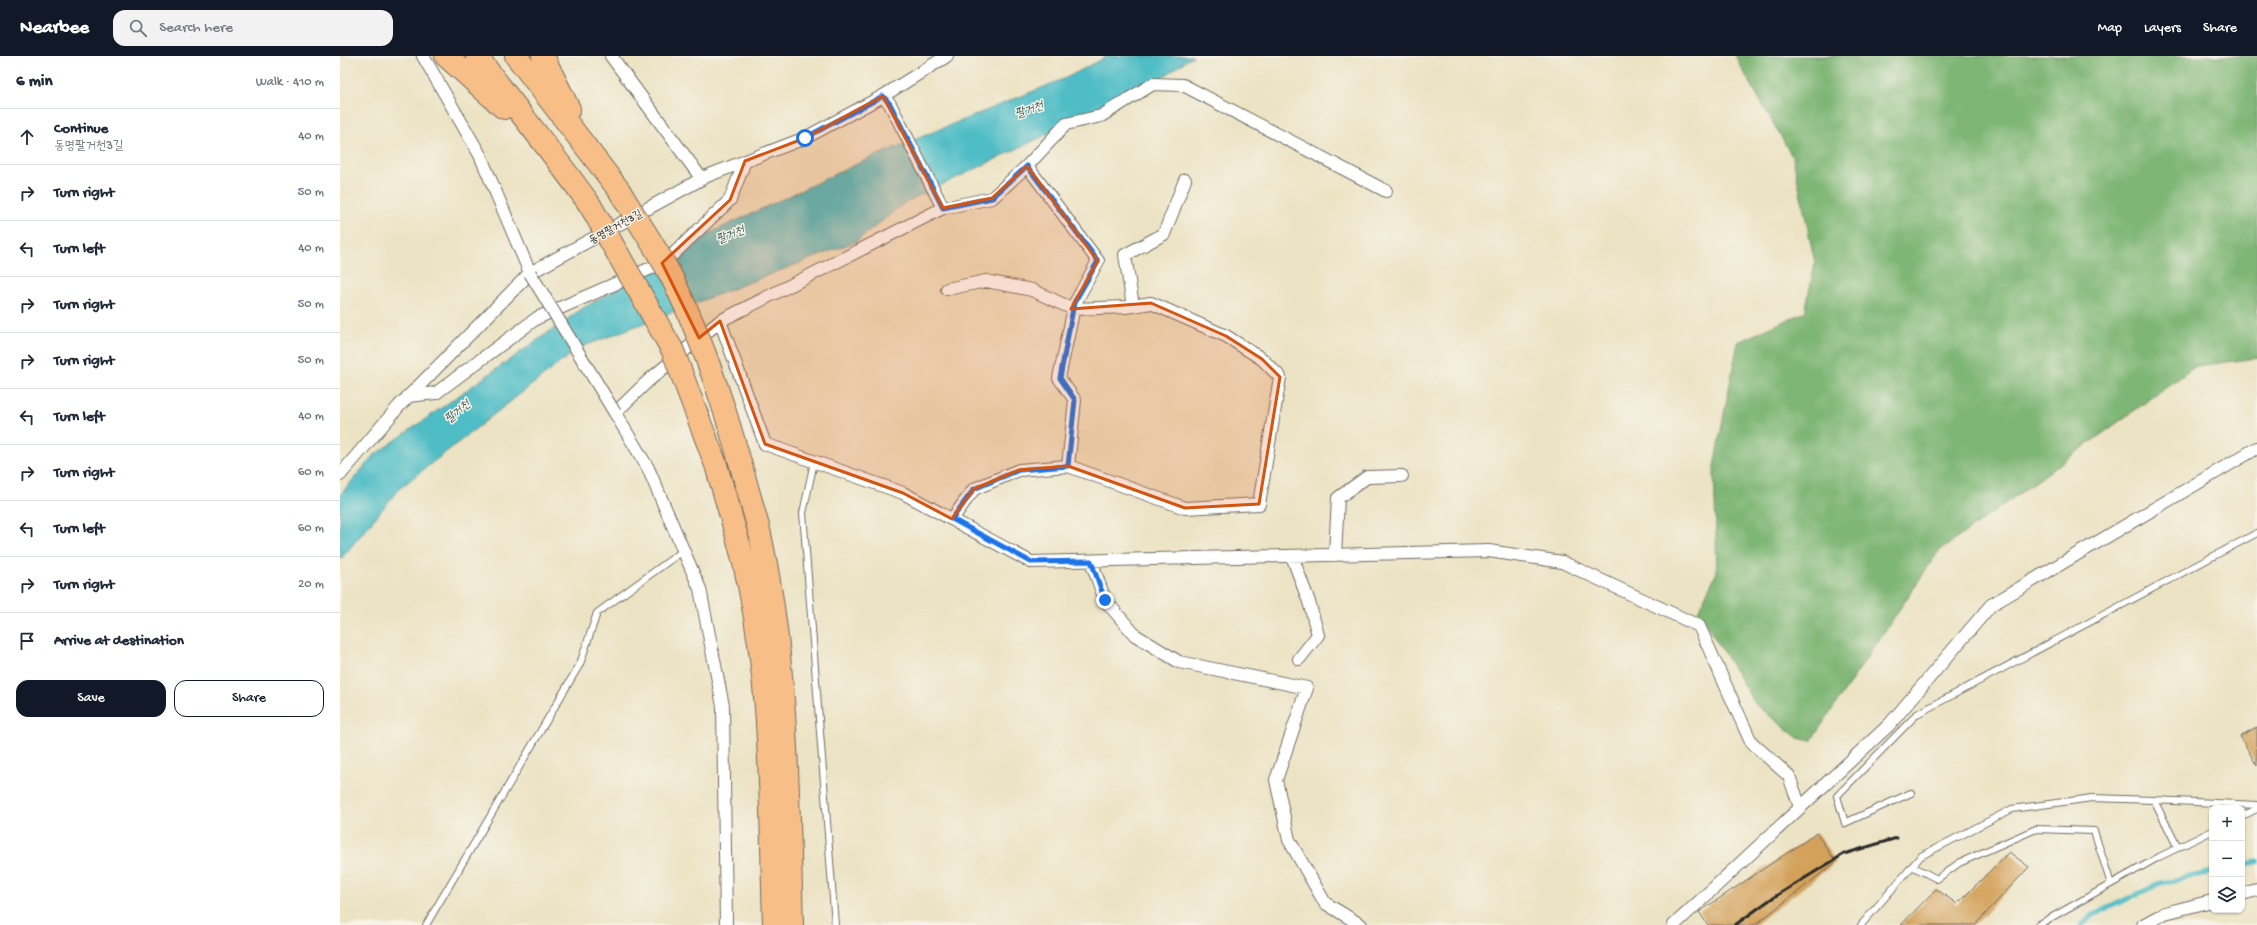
<!DOCTYPE html>
<html lang="en">
<head>
<meta charset="utf-8">
<style>
  :root { --surface:#fff; --page:#f2f2f3; --text:#1f2937; --muted:#747a83; --line:#e0e1e3; --accent:#111827 }
  body { margin:0; font-family:"Gochi Hand","Poor Story",sans-serif; background:var(--page); color:var(--text) }
  .controls { position:absolute; right:12px; bottom:12px; display:grid; overflow:hidden; border-radius:8px; box-shadow:0 1px 3px #0004 }
  .controls button { width:36px; height:36px; display:grid; place-items:center; padding:0; border:0; border-bottom:1px solid var(--line); background:var(--surface); color:var(--text); font:20px sans-serif }
  .stop { position:absolute; width:12px; height:12px; margin:-9px; border:3px solid #1a73e8; border-radius:50%; background:#fff }
  .stop.end { background:#1a73e8; border-color:#fff; box-shadow:0 1px 4px #0008 }
  .list { margin:0; padding:0; list-style:none }
  h2 { display:flex; justify-content:space-between; align-items:center; height:52px; margin:0; padding:0 16px; font-size:17px }
  h2 small { font-size:13px; font-weight:400; color:var(--muted) }
  .list li { display:grid; grid-template-columns:26px 1fr auto; gap:12px; align-items:center; box-sizing:border-box; height:56px; padding:0 16px; border-top:1px solid var(--line) }
  .list b { display:block; font-size:15px; white-space:nowrap }
  .list p { margin:0; font-size:13px; white-space:nowrap; color:var(--muted) }
  .list em { font-size:13px; font-style:normal; color:var(--muted) }
  .actions { display:flex; gap:8px; padding:12px 16px }
  .actions a { flex:1; padding:9px 0; border:1px solid var(--accent); border-radius:12px; text-align:center; font-size:14px; color:var(--accent) }
  .actions .main { background:var(--accent); color:#fff }
  .icon { flex:none; width:22px; height:22px; fill:none; stroke:currentColor; stroke-width:2; stroke-linecap:round; stroke-linejoin:round }
  .map { position:relative; flex:none; width:1917px; height:869px; overflow:hidden }
  header { display:flex; align-items:center; gap:24px; box-sizing:border-box; height:56px; padding:0 20px; background:var(--accent); color:#fff }
  header strong { font-size:19px }
  nav { display:flex; gap:22px; margin-inline-start:auto; font-size:14px }
  .search { width:280px; height:36px; background:var(--page); display:flex; align-items:center; gap:10px; box-sizing:border-box; padding:0 14px; border-radius:12px; color:var(--muted); font-size:15px }
  main { display:flex }
  aside { flex:1; background:var(--surface) }
  .map>svg:first-child { display:block }
  .forest { fill:#7eb674; stroke:#547050 }
  .water { fill:#4fbdc6; stroke:#3d7478 }
  .lines { fill:none; stroke-linecap:round; stroke-linejoin:round }
  .stream { stroke:#4fbdc6; stroke-width:5 }
  .building { fill:#d3a15a }
  .service-casing { stroke:#6f6b61; stroke-width:8 }
  .minor-casing { stroke:#6f6b61; stroke-width:14 }
  .motorway-casing { stroke:#6f6b61; stroke-width:24 }
  .service { stroke:#fff; stroke-width:6 }
  .minor { stroke:#fff; stroke-width:12 }
  .motorway { stroke:#f7be87; stroke-width:22 }
  .rail { stroke:#2b2b2b; stroke-width:3 }
  .minor-bridge-casing { stroke:#6f6b61; stroke-width:14; stroke-linecap:butt }
  .motorway-bridge-casing { stroke:#6f6b61; stroke-width:24; stroke-linecap:butt }
  .minor-bridge { stroke:#fff; stroke-width:12 }
  .motorway-bridge { stroke:#f7be87; stroke-width:22 }
  .route { stroke:#1a73e8; stroke-width:5 }
  .marked { fill:#d5540f; fill-opacity:0.2; stroke:#d5540f; stroke-width:3; stroke-linejoin:round }
  .labels { text-anchor:middle; stroke-width:3; stroke-linejoin:round; paint-order:stroke }
  .street-label { font-size:11px; fill:#2b2b2b; stroke:#f7f3e8 }
  .water-label { font-size:12px; font-style:italic; fill:#36575a; stroke:#f7f3e8 }
</style>
</head>
<body>
<header>
<strong>Nearbee</strong>
<div class="search"><svg class="icon" aria-label="search" viewBox="0 0 24 24"><circle cx="10" cy="10" r="6"/><path d="M15 15l6 6"/></svg>Search here</div>
<nav><a>Map</a><a>Layers</a><a>Share</a></nav>
</header>
<main>
<aside>
<h2>6 min<small>Walk · 410 m</small></h2>
<ul class="list">
<li><svg class="icon" aria-label="ahead" viewBox="0 0 24 24"><path d="M12 20V5M6 11l6-6 6 6"/></svg><div><b>Continue</b><p>동명팔거천3길</p></div><em>40 m</em></li>
<li><svg class="icon" aria-label="right" viewBox="0 0 24 24"><path d="M7 20v-9h11M14 6l5 5-5 5"/></svg><div><b>Turn right</b></div><em>50 m</em></li>
<li><svg class="icon" aria-label="left" viewBox="0 0 24 24"><path d="M17 20v-9H6M10 6l-5 5 5 5"/></svg><div><b>Turn left</b></div><em>40 m</em></li>
<li><svg class="icon" aria-label="right" viewBox="0 0 24 24"><path d="M7 20v-9h11M14 6l5 5-5 5"/></svg><div><b>Turn right</b></div><em>50 m</em></li>
<li><svg class="icon" aria-label="right" viewBox="0 0 24 24"><path d="M7 20v-9h11M14 6l5 5-5 5"/></svg><div><b>Turn right</b></div><em>50 m</em></li>
<li><svg class="icon" aria-label="left" viewBox="0 0 24 24"><path d="M17 20v-9H6M10 6l-5 5 5 5"/></svg><div><b>Turn left</b></div><em>40 m</em></li>
<li><svg class="icon" aria-label="right" viewBox="0 0 24 24"><path d="M7 20v-9h11M14 6l5 5-5 5"/></svg><div><b>Turn right</b></div><em>60 m</em></li>
<li><svg class="icon" aria-label="left" viewBox="0 0 24 24"><path d="M17 20v-9H6M10 6l-5 5 5 5"/></svg><div><b>Turn left</b></div><em>60 m</em></li>
<li><svg class="icon" aria-label="right" viewBox="0 0 24 24"><path d="M7 20v-9h11M14 6l5 5-5 5"/></svg><div><b>Turn right</b></div><em>20 m</em></li>
<li><svg class="icon" aria-label="arrive" viewBox="0 0 24 24"><path d="M6 21V4h12l-3 4 3 4H6"/></svg><div><b>Arrive at destination</b></div></li>
</ul>
<div class="actions"><a class="main">Save</a><a>Share</a></div>
</aside>
<div class="map">
<svg width="1917" height="869" viewBox="0 0 1917 869">
  <rect width="100%" height="100%" fill="#f7f3e8"/>
  <filter id="ink" filterUnits="userSpaceOnUse"><feTurbulence type="fractalNoise" baseFrequency=".025" numOctaves="2"/><feDisplacementMap in="SourceGraphic" scale="8" xChannelSelector="R" yChannelSelector="G"/><feConvolveMatrix kernelMatrix="1 2 1 2 8 2 1 2 1" color-interpolation-filters="sRGB"/></filter>
  <filter id="wash" filterUnits="userSpaceOnUse"><feTurbulence type="fractalNoise" baseFrequency=".012" numOctaves="4" result="noise"/><feDisplacementMap in="SourceGraphic" scale="16" xChannelSelector="R" yChannelSelector="G"/><feGaussianBlur stdDeviation="0.9" result="paint"/><feColorMatrix in="noise" values="0 0 0 0 0 0 0 0 0 0 0 0 0 0 0 0 0 1.4 0 .05"/><feComposite in="paint" operator="in"/></filter>
  <g filter="url(#wash)">
    <rect width="100%" height="100%" fill="#ece3c4"/>
    <path class="forest" d="M1395 0H1917V302L1856 310 1598 496 1471 685 1458 682 1416 649 1358 555 1377 516 1374 410 1398 286 1465 256 1475 207 1453 102Z"/>
    <path class="water" d="M768 0H853L813 28 566 146 517 185 239 292 60 432 0 504V439L33 400 243 252 325 206 353 185 532 101 728 21Z"/>
    <g class="lines">
      <path class="stream" d="M1902 809 1917 806
        M1742 869 1753 859 1821 827 1872 816"/>
    </g>
    <g id="blocks">
      <path class="building" d="M1917 671V710L1900 680Z
        M1477 777 1496 806 1415 869H1368L1359 856Z
        M1669 796 1689 811 1635 869H1561L1596 833 1617 848Z"/>
    </g>
  </g>
  <g filter="url(#ink)">
    <use href="#blocks" fill-opacity="0" stroke="#6f6b61" stroke-width="1"/>
    <g class="lines">
      <g class="service-casing">
        <path id="service" d="M474 406 463 457 495 869
          M1571 737 1505 767 1497 740 1577 658 1917 477
          M1814 744 1917 749
          M1902 760 1917 753
          M1572 810 1597 823 1619 807 1696 773 1754 775 1771 828
          M86 869 240 608 257 557 344 494
          M1521 869 1581 800 1672 753 1752 742 1814 744 1838 792
          M1698 869 1819 801 1872 775"/>
      </g>
      <g class="minor-casing">
        <path id="minor" d="M83 0 140 99 190 217
          M271 0 362 123
          M603 152 652 142 687 110 726 68 761 60 813 28 843 29 1046 135
          M607 233 646 225 692 234 733 253 786 251 811 247 886 280 922 303 940 321 919 448 845 452 728 410
          M793 250 785 199 824 178 845 124
          M380 265 425 388 563 437 691 506 1149 495 1222 506 1359 570 1411 686 1449 720 1460 751
          M68 340 96 337 197 262 325 206 390 144 405 105
          M0 419 59 350 190 217 367 120 465 82 543 40 607 0
          M612 463 634 433 679 414 728 410 735 344 719 322 735 247 758 205 687 110
          M995 499 998 442 1027 421 1062 420
          M952 500 969 546 978 579 959 603
          M751 505 765 544 795 579 839 606 967 632 936 724 949 784 985 847 1021 869
          M1902 838 1917 834
          M386 869 383 650 360 533 308 412 275 357 308 325 380 265 603 152 550 48 543 40
          M1334 869 1549 669 1651 549 1917 392
          M1803 869 1825 857 1872 845"/>
      </g>
      <g class="motorway-casing">
        <path id="motorway" d="M106 0 164 52
          M137 0C174 50 214 98 250 149
          M176 0 279 134
          M203 0 229 53
          M419 474C448 602 448 738 452 869
          M399 488C433 612 430 742 434 869"/>
      </g>
      <use href="#service" class="service"/>
      <use href="#minor" class="minor"/>
      <use href="#motorway" class="motorway"/>
      <path class="rail" d="M1395 869 1431 843 1504 798 1557 782"/>
      <g class="minor-bridge-casing">
        <path id="minor-bridge" d="M190 217 275 357"/>
      </g>
      <g class="motorway-bridge-casing">
        <path id="motorway-bridge" d="M279 134C297 165 319 195 335 228 373 306 396 390 419 474
          M250 149 333 295 376 409 399 488"/>
      </g>
      <use href="#minor-bridge" class="minor-bridge"/>
      <use href="#motorway-bridge" class="motorway-bridge"/>
    </g>
  </g>
  <g class="lines" filter="url(#ink)">
    <path class="route" d="M465 82 543 40 550 48 603 152 652 142 687 110 758 205 734 247 720 322 735 344 728 410 679 414 634 433 612 463 691 506 751 505 765 544"/>
  </g>
  <path class="marked" d="M543 40 603 152 652 142 687 110 758 205 731 253 811 247 886 280 922 303 940 321 919 448 845 452 728 410 679 414 634 433 612 463 563 437 425 388 380 265 359 282 322 207 390 144 405 105 465 82Z"/>
  <g class="labels">
    <g class="street-label">
      <text transform="translate(275 170) rotate(-29)" y="4">동명팔거천3길</text>
    </g>
    <g class="water-label">
      <text transform="translate(689 53) rotate(-19)" y="4">팔거천</text>
      <text transform="translate(390 178) rotate(-21)" y="4">팔거천</text>
      <text transform="translate(117 355) rotate(-40)" y="4">팔거천</text>
    </g>
  </g>
</svg>
<div class="controls">
<button>+</button>
<button>−</button>
<button><svg class="icon" aria-label="layers" viewBox="0 0 24 24"><path d="M12 4l9 5-9 5-9-5zM3 14l9 5 9-5"/></svg></button>
</div>
<div class="stop" style="left:465px;top:82px"></div>
<div class="stop end" style="left:765px;top:544px"></div>
</div>
</main>
</body>
</html>
